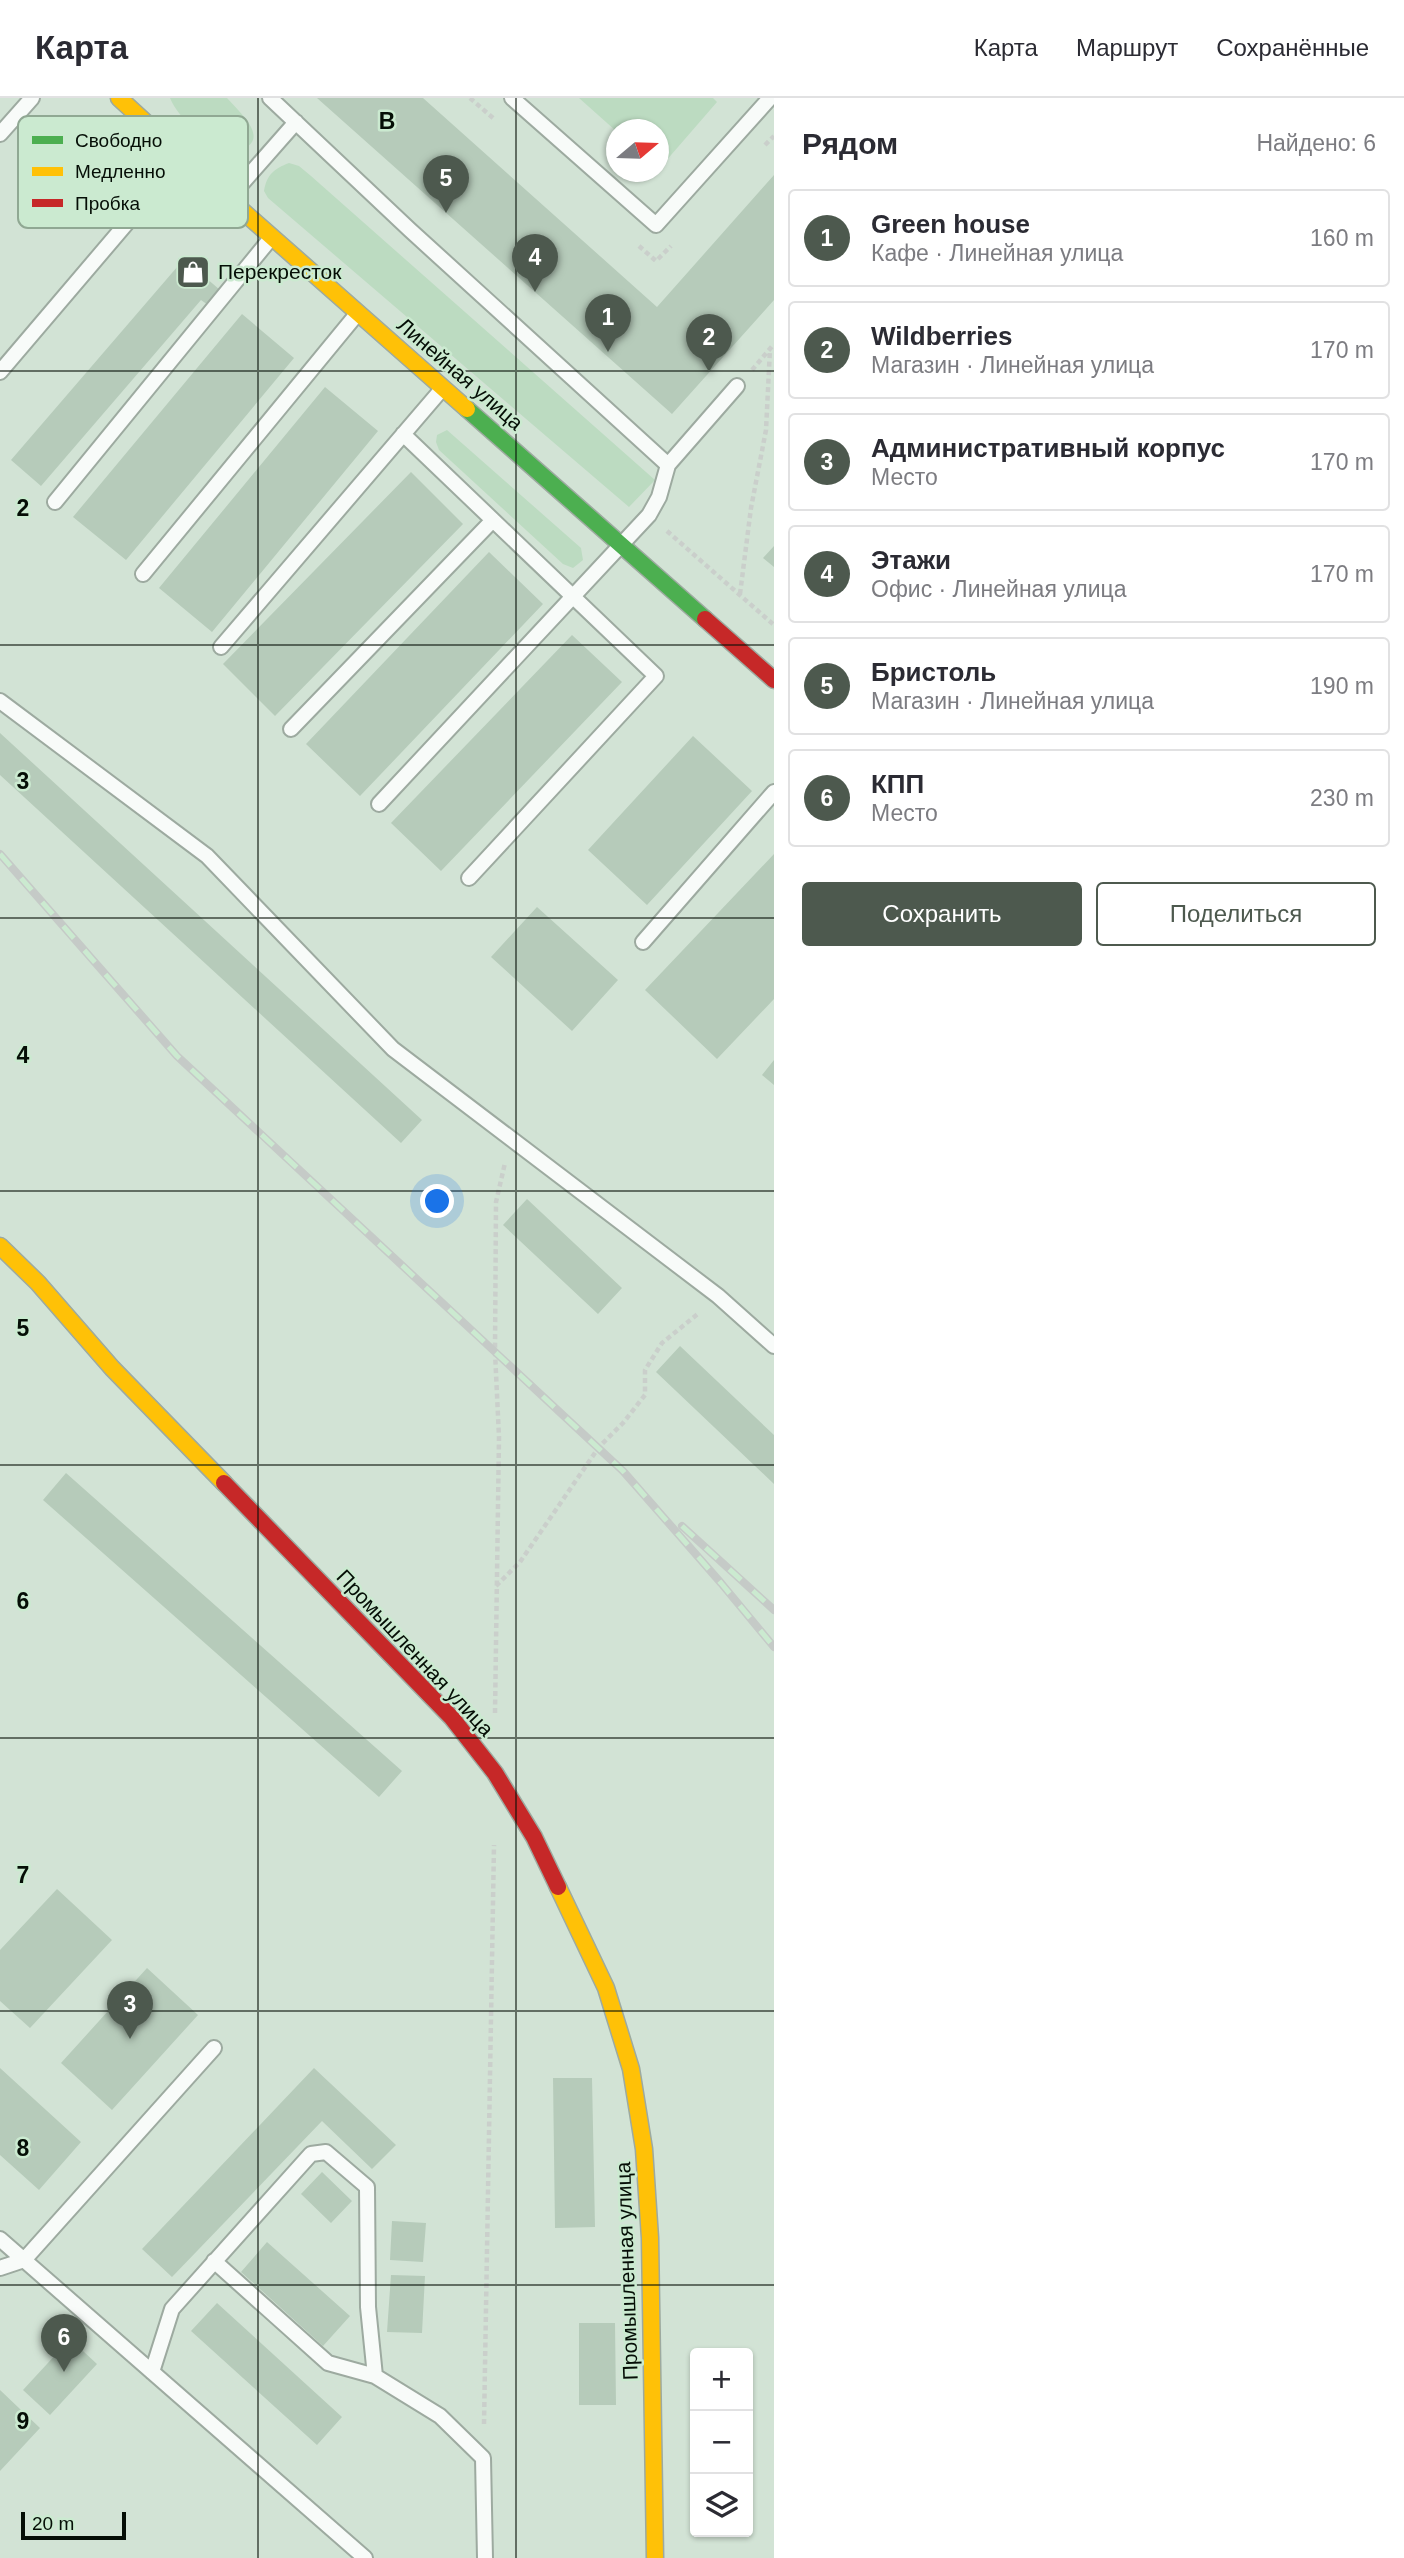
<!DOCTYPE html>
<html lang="ru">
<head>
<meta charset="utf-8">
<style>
  :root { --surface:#fff; --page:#f7f7f7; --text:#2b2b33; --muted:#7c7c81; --line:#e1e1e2; --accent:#4d594e }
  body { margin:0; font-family:Helvetica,sans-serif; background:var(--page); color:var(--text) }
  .controls { position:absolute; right:21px; bottom:21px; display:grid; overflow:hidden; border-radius:7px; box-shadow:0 2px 5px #0004 }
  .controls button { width:63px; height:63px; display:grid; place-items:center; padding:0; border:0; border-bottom:2px solid var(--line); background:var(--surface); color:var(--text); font:35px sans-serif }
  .compass { position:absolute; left:606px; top:21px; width:63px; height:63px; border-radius:50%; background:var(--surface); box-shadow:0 2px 5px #0004; rotate:71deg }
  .scale { position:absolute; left:21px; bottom:18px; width:105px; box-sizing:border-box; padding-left:7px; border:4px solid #050e06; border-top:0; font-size:19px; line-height:24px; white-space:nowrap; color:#050e06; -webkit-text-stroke:5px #cbead0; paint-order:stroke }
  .you { position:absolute; left:438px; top:1104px; width:24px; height:24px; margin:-18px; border:5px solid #fff; border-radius:50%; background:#1a73e8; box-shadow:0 0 0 10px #1a73e833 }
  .badge { display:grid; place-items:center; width:46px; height:46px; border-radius:50%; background:var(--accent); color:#fff; font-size:23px; font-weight:700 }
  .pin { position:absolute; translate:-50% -58px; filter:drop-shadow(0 2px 4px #0008) }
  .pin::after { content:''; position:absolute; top:37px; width:24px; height:21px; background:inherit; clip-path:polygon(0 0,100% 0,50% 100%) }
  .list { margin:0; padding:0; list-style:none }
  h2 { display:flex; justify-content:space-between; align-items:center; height:91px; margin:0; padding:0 28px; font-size:30px }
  h2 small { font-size:23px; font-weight:400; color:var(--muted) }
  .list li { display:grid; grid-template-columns:46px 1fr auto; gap:21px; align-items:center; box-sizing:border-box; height:98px; margin:0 14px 14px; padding:0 14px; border:2px solid var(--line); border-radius:7px }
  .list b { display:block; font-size:26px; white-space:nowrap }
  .list p { margin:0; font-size:23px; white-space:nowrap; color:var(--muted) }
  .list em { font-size:23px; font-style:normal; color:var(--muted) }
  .actions { display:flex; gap:14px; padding:21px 28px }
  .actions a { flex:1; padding:16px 0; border:2px solid var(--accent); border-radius:7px; text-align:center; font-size:24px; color:var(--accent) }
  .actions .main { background:var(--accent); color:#fff }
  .icon { flex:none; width:38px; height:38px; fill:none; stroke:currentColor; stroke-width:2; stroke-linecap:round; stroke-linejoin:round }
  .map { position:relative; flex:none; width:774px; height:2460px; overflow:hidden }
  header { display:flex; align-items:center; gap:42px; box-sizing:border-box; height:98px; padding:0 35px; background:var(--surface); border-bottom:2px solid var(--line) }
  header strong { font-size:33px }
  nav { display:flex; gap:38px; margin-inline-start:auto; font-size:24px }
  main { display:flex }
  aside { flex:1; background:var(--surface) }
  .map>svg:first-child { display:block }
  .green { fill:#bcdbc1 }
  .building { fill:#b6cbba }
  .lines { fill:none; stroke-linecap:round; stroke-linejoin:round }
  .lane-casing { stroke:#9daaa0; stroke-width:18 }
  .fast-casing { stroke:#9daaa0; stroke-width:19 }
  .slow-casing { stroke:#9daaa0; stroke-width:19 }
  .jam-casing { stroke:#9daaa0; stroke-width:19 }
  .path { stroke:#cacfcb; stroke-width:4.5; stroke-dasharray:5 3.5; stroke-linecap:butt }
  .lane { stroke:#f8fbf9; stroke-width:14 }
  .fast { stroke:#4caf50; stroke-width:16 }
  .slow { stroke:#ffc107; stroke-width:16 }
  .jam { stroke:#c62828; stroke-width:16 }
  .rail-casing { stroke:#c5cac7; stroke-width:8 }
  .rail { stroke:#cbead0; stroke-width:5; stroke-dasharray:16; stroke-linecap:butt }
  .grid { fill:none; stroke:#050e06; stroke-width:2; stroke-opacity:0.55 }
  .labels { text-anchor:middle; stroke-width:5; stroke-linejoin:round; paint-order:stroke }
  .poi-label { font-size:21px; fill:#050e06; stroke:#cbead0; text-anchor:start }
  .street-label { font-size:21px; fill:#050e06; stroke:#cbead0 }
  .key { fill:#cbead0; stroke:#90a893; stroke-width:2 }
  .key-label { font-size:19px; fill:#050e06 }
  .grid-label { font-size:23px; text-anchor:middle; font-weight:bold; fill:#050e06; stroke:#cbead0; stroke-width:5; stroke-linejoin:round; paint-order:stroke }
</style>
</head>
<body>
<header>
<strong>Карта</strong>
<nav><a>Карта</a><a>Маршрут</a><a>Сохранённые</a></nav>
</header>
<main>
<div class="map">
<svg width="774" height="2460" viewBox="0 0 774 2460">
  <rect width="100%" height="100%" fill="#d2e3d5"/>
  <path class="green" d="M170 0H227C248 23 275 46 226 57 208 46 178 20 170 0Z
    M579 0H713L717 4 665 64H659V32H617L616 33Z
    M289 65 299 68 311 78 655 382 629 409 268 100 264 93C267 76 274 71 289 65Z
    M447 332 581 450 583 462 573 470 563 466 439 352 436 344 437 337Z"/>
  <path class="building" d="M317 0H423L657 209 774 77V202L672 316Z
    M184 161 220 192 208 207 201 202 41 388 11 362Z
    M242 216 294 260 126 462 73 419Z
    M325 289 378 333 212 534 159 490Z
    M411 374 463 426 275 618 223 566Z
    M774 448V469L763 460Z
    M489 454 543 506 360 698 306 646Z
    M572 537 622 584 441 773 391 725Z
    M0 635 422 1022 401 1045 0 677Z
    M693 638 752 693 647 807 588 752Z
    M774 756V901L717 961 645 892Z
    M537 809 618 882 572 933 491 859Z
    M774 962V987L762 977Z
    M527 1101 622 1190 598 1216 503 1127Z
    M680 1248 774 1337V1386L656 1274Z
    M66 1375 402 1673 379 1699 43 1402Z
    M57 1791 112 1842 30 1930 0 1903V1852Z
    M147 1870 198 1917 112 2012 61 1965Z
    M0 1970 81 2044 39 2092 0 2057Z
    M314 1970 396 2047 372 2071 322 2023 172 2179 142 2151Z
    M553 1980H592L595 2129 555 2130Z
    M322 2074 352 2103 331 2125 301 2096Z
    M392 2123 426 2125 423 2164 390 2162Z
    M267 2144 350 2218 323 2248 241 2174Z
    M391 2177 425 2178 422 2235 387 2234Z
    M217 2205 342 2319 317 2347 191 2233Z
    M579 2225H615L616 2307H579Z
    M70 2241 97 2266 50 2317 23 2292Z
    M0 2292 40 2330 0 2373Z"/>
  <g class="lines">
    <g class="lane-casing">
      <path id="lane" d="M270 0 410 132 668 367 659 399 649 417 379 706
        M512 0 656 127 770 0
        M0 36 32 0
        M230 99 296 24
        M0 274 183 59
        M403 336 656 578 469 780
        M668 367 737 288
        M55 404 271 140
        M143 476 357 216
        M221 549 442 291
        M0 603 207 758 393 951 718 1198 774 1248
        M291 631 492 423
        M643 844 774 694
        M0 2141 365 2460
        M214 2163 328 2265 375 2278 440 2318 483 2360 485 2460
        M0 2170 24 2162 214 1950
        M152 2274 172 2211 311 2056 326 2054 367 2089 368 2209 375 2278"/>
    </g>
    <g class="fast-casing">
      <path id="fast" d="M467 311 705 521"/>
    </g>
    <g class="slow-casing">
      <path id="slow" d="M119 0 229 101 467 311
        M0 1148 38 1185 112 1270 224 1385
        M558 1789 606 1890 631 1971 644 2051 650 2140 655 2460"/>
    </g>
    <g class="jam-casing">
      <path id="jam" d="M705 521 774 582
        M224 1385 452 1620 495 1675 534 1739 558 1789"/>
    </g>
    <path class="path" d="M470 0 493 20
      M765 47 774 38
      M639 148 656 163 671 148
      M752 272 774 246
      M667 433 774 527
      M740 496 751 410 766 332 770 251
      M496 1488 520 1464 599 1349 623 1325 645 1297V1272L662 1245 699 1215
      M495 1615 499 1339 495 1254 496 1104 505 1065
      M484 2326 494 1747"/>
    <use href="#lane" class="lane"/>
    <use href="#fast" class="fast"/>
    <use href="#slow" class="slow"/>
    <use href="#jam" class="jam"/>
    <g class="rail-casing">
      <path id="rail" d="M0 756 177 958 623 1373 721 1485 774 1549
        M682 1428 774 1512"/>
    </g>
    <use href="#rail" class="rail"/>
  </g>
  <path class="grid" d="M258 0V2460M516 0V2460M0 273H774M0 547H774M0 820H774M0 1093H774M0 1367H774M0 1640H774M0 1913H774M0 2187H774"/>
  <defs>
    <g id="shop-square" transform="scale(1.75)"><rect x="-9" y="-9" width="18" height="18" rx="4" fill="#4d594e" stroke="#cbead0"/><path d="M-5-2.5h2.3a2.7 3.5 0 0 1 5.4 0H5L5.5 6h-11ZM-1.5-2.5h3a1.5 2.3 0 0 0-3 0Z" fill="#fff"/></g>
  </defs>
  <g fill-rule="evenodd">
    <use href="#shop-square" x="193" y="174"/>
  </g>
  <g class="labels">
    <g class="poi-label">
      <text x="218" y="181">Перекресток</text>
    </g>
    <g class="street-label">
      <text transform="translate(460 276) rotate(41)" y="7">Линейная улица</text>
      <text transform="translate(415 1555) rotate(47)" y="7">Промышленная улица</text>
      <text transform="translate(627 2173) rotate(-92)" y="7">Промышленная улица</text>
    </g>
  </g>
  <rect x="18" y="18" width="230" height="112" rx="10" class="key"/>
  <rect x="32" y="38" width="31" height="8" fill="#4caf50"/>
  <rect x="32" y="69" width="31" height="9" fill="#ffc107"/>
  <rect x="32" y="101" width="31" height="8" fill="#c62828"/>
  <g class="key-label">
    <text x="75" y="49">Свободно</text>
    <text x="75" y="80">Медленно</text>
    <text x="75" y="112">Пробка</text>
  </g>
  <g class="grid-label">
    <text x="387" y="31">B</text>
    <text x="23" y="418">2</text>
    <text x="23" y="691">3</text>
    <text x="23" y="965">4</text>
    <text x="23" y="1238">5</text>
    <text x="23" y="1511">6</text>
    <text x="23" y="1785">7</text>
    <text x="23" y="2058">8</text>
    <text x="23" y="2331">9</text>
  </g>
</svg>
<div class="controls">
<button>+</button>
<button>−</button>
<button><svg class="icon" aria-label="layers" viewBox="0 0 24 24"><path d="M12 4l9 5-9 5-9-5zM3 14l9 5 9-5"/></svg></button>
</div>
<svg class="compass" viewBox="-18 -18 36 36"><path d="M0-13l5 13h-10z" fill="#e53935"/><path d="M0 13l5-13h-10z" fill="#7c7c81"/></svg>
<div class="scale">20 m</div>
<div class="you"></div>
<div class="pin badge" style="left:608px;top:254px">1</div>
<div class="pin badge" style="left:709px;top:274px">2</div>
<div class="pin badge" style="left:130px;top:1941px">3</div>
<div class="pin badge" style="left:535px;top:194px">4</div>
<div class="pin badge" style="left:446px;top:115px">5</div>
<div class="pin badge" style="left:64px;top:2274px">6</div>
</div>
<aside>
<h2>Рядом<small>Найдено: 6</small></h2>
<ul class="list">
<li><span class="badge">1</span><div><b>Green house</b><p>Кафе · Линейная улица</p></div><em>160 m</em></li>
<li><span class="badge">2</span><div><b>Wildberries</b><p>Магазин · Линейная улица</p></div><em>170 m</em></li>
<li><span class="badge">3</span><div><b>Административный корпус</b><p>Место</p></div><em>170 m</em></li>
<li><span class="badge">4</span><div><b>Этажи</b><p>Офис · Линейная улица</p></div><em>170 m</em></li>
<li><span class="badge">5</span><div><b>Бристоль</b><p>Магазин · Линейная улица</p></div><em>190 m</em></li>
<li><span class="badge">6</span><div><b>КПП</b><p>Место</p></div><em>230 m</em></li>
</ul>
<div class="actions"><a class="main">Сохранить</a><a>Поделиться</a></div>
</aside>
</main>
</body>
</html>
